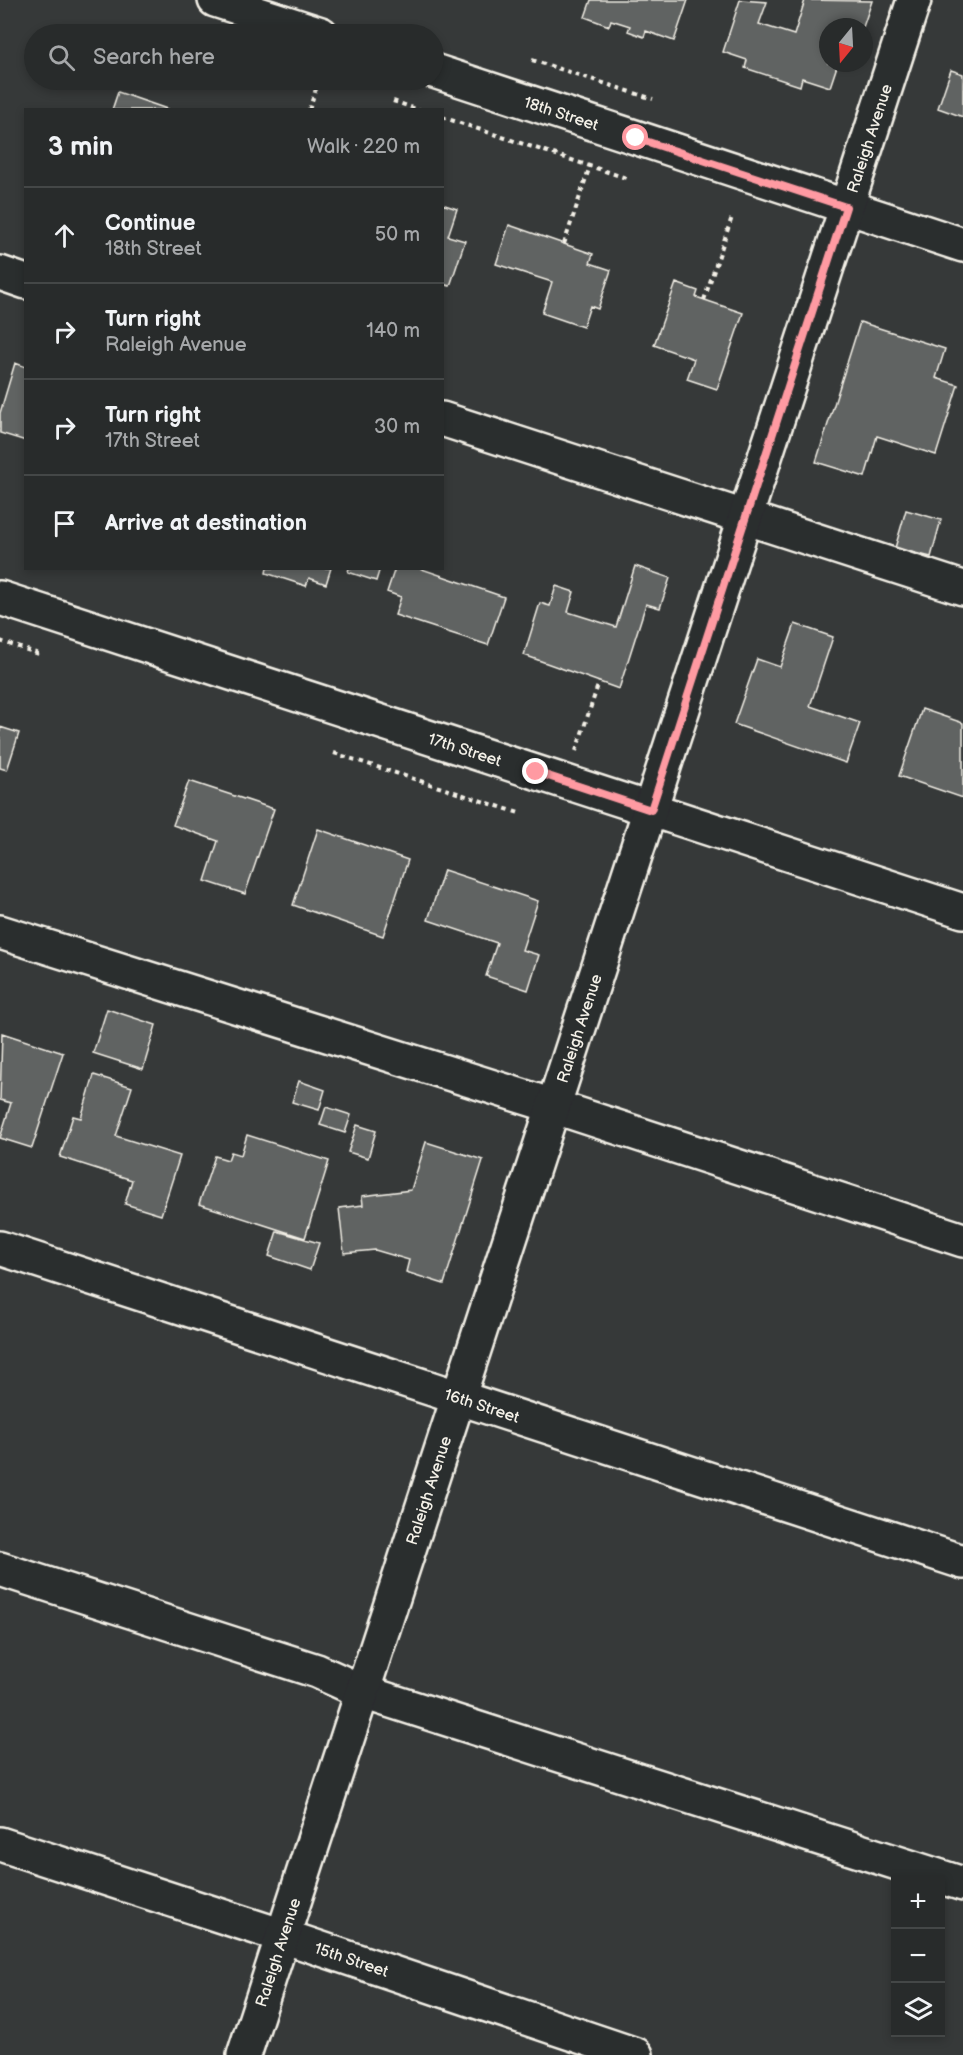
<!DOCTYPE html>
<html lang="en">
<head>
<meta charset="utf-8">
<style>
  :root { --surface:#282b2b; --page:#343737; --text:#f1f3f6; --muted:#a5a7a9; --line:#444747 }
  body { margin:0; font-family:"Balsamiq Sans",sans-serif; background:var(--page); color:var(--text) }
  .controls { position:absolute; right:18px; bottom:18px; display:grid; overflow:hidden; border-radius:0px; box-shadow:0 3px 9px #0003 }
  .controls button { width:54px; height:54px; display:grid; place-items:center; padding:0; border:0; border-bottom:2px solid var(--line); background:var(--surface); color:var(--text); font:30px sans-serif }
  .compass { position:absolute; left:819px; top:18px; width:54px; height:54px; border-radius:50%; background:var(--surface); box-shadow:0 3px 9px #0003; rotate:198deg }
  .stop { position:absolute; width:18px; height:18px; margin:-14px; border:4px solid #ff9aa2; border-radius:50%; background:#fff }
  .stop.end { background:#ff9aa2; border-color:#fff; box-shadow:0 2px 6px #0008 }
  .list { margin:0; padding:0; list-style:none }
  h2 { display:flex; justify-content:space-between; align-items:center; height:78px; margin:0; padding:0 24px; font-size:26px }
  h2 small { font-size:20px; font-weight:400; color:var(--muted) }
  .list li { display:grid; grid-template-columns:39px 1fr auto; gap:18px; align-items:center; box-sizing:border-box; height:96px; padding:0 24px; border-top:2px solid var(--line) }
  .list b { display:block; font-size:22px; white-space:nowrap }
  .list p { margin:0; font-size:20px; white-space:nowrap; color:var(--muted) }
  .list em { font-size:20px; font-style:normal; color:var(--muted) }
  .icon { flex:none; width:33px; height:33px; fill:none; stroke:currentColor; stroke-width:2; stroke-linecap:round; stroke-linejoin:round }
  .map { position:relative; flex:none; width:963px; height:2055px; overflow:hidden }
  .search { position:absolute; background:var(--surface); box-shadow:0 3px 9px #0003; left:24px; top:24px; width:420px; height:66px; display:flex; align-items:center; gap:15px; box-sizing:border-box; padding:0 21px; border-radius:33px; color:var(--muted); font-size:22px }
  .panel { position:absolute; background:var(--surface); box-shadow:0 3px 9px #0003; left:24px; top:108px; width:420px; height:462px; border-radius:0px }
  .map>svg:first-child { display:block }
  .building { fill:#616362; stroke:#f4f1e8; stroke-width:1.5 }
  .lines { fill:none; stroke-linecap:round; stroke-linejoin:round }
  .minor-casing { stroke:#f4f1e8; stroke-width:38 }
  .path { stroke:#f4f1e8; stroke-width:4; stroke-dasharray:4.5 4.5; stroke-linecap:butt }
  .minor { stroke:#2a2d2e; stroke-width:33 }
  .route { stroke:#ff9aa2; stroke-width:8 }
  .labels { text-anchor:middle; stroke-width:4.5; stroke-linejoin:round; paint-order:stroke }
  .street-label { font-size:16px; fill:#f4f1e8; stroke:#2a2d2e }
</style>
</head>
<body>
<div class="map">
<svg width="963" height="2055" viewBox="0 0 963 2055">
  <rect width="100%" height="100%" fill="#363939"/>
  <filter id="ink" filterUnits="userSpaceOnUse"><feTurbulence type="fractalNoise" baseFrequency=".0167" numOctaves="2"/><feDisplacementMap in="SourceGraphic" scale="12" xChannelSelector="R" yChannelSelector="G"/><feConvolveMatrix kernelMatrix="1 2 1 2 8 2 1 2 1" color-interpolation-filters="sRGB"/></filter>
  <g filter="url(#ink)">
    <path class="building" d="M591 0H688L674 41 646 31 644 37 628 31 630 26 611 20 609 26 585 17Z
      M740 0 767 2 759 24 794 35 805 0 872 1 863 27H828V63H838L830 87 802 78 800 86 745 68 747 60 723 52Z
      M951 70 963 74V117L938 108Z
      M118 92 170 110H112Z
      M442 204 457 209 448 236 465 241 450 286 442 284Z
      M509 225 593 254 590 263 611 270 598 309 590 306 583 327 542 313 552 282 496 264Z
      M676 283 698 291 696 297 743 313 717 389 687 379 694 359 654 345Z
      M860 322 945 349 936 378 958 385 936 455 877 436 865 477 816 462Z
      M15 363 26 367V441L0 433V413Z
      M906 510 941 520 931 557 895 548Z
      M635 566 670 578 660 608 646 604 619 689 524 655 540 603 550 606 556 586 574 592 568 612 616 627Z
      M267 568H331L326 584 309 578 306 586 266 573Z
      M349 568H380L376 581 348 572Z
      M395 568H419L504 597 488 645 395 615 401 597 387 592Z
      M795 624 833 637 810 706 860 723 846 763 734 724 757 659 780 667Z
      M922 709 963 723V798L899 776Z
      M0 727 19 733 7 770 0 768Z
      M189 781 274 809 245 894 205 881 218 841 173 825Z
      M318 829 408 860 383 936 293 905Z
      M444 870 538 901 522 950 539 955 528 990 486 976 497 943 428 920Z
      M107 1009 156 1025 143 1069 93 1053Z
      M2 1033 63 1053 32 1148 0 1138 11 1103 0 1100Z
      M94 1075 132 1087 116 1136 180 1156 161 1215 125 1204 132 1180 60 1157 73 1116 81 1118Z
      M299 1081 325 1090 319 1110 292 1102Z
      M326 1107 351 1115 345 1133 320 1125Z
      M357 1125 376 1131 368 1158 348 1152Z
      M247 1135 329 1161 305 1238 199 1204 215 1156 228 1160 231 1152 241 1155Z
      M426 1142 483 1160 444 1284 406 1272 409 1260 375 1250 344 1253 339 1208 363 1205 362 1196 411 1190Z
      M277 1231 319 1243 310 1270 269 1256Z"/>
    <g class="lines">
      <g class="minor-casing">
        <g id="minor">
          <path d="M215 0 321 34"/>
          <path id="s1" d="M434 71 963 245"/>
          <path d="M0 273 26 282"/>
          <path d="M442 419 963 588"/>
          <path id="s2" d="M0 598 963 911"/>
          <path d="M0 932 534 1100 963 1240"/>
          <path id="s3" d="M0 1248 963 1562"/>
          <path d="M0 1569 317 1671 363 1692 963 1884"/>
          <path id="s4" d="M0 1844 283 1936 636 2055"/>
          <path id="s5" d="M244 2055 914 0"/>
        </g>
      </g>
      <path class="path" d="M532 60 653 99
        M393 101 419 110
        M309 110 319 80
        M442 117 629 179
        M564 244 590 166
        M704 300 732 217
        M0 641 39 654
        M576 751 599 682
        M334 753 522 814"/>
      <use href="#minor" class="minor"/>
    </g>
  </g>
  <g class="lines" filter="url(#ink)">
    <path class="route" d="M536 772 651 810 846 207 636 138"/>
  </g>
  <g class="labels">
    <g class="street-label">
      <text dy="6" stroke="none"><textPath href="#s1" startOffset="134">18th Street</textPath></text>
      <text dy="6" stroke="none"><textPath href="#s5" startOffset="2016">Raleigh Avenue</textPath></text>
      <text dy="6" stroke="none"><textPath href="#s2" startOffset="489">17th Street</textPath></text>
      <text dy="6" stroke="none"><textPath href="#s5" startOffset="1080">Raleigh Avenue</textPath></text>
      <text dy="6" stroke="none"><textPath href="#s3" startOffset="507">16th Street</textPath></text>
      <text dy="6" stroke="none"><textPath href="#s5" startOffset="594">Raleigh Avenue</textPath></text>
      <text dy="6" stroke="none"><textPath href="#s5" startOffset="108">Raleigh Avenue</textPath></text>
      <text dy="6" stroke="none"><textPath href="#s4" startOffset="370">15th Street</textPath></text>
    </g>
  </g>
</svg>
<div class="controls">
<button>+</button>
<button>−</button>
<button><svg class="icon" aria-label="layers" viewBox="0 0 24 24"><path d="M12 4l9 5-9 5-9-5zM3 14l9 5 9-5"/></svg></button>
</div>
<svg class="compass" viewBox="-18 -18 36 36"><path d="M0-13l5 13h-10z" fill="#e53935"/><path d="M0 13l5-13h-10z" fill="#a5a7a9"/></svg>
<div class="stop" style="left:636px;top:138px"></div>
<div class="stop end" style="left:536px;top:772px"></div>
<div class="search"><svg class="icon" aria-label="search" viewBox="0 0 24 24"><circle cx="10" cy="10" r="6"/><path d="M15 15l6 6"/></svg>Search here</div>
<section class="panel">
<h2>3 min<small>Walk · 220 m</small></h2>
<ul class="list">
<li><svg class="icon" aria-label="ahead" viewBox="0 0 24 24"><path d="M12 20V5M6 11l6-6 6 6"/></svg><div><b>Continue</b><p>18th Street</p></div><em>50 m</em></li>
<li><svg class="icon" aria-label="right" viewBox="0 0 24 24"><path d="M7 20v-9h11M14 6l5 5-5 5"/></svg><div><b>Turn right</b><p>Raleigh Avenue</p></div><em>140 m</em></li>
<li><svg class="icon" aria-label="right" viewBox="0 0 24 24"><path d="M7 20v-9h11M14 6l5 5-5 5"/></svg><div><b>Turn right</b><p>17th Street</p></div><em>30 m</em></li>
<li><svg class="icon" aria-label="arrive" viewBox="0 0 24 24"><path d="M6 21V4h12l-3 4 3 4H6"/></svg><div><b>Arrive at destination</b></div></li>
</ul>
</section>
</div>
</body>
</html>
